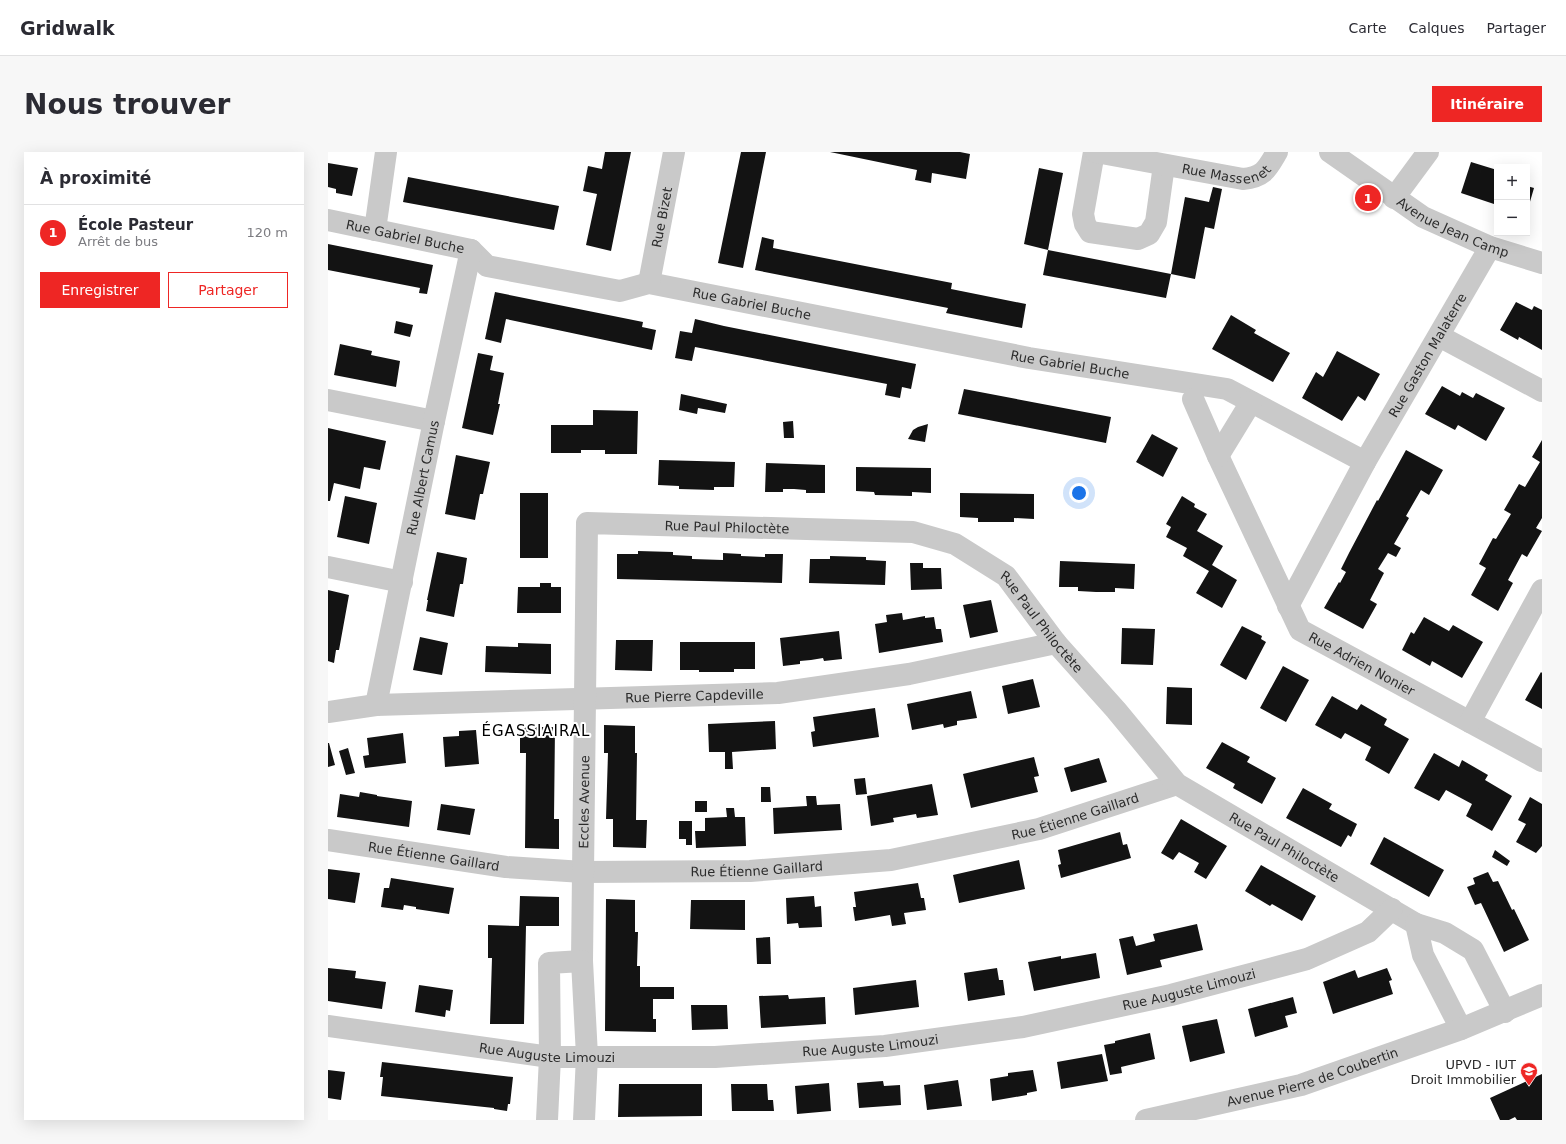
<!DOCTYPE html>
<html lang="fr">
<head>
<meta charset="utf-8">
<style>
  :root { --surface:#fff; --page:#f7f7f7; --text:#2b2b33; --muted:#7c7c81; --line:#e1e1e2; --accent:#ee2624 }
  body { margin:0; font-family:"DejaVu Sans",sans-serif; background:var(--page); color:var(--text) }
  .controls { position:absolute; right:12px; top:12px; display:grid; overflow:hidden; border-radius:0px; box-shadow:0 4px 16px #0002 }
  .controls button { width:36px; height:36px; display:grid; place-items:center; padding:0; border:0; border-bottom:1px solid var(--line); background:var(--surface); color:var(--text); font:20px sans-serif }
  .you { position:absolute; left:751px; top:341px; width:14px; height:14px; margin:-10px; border:3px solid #fff; border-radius:50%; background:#1a73e8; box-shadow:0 0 0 6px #1a73e833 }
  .badge { display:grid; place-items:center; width:26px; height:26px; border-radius:50%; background:var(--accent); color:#fff; font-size:13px; font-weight:700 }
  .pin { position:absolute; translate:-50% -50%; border:2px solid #fff; box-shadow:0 1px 4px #0006 }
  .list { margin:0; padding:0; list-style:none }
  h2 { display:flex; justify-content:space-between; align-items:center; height:52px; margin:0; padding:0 16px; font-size:17px }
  h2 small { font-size:13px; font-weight:400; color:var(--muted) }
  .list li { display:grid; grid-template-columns:26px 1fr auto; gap:12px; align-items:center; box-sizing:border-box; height:56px; padding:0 16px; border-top:1px solid var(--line) }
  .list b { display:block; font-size:15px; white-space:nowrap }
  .list p { margin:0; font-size:13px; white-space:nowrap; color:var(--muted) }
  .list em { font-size:13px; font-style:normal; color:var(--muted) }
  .actions { display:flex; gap:8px; padding:12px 16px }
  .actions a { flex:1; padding:9px 0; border:1px solid var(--accent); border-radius:0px; text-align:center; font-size:14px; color:var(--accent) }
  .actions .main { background:var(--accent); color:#fff }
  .map { position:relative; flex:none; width:1214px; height:968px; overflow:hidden; border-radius:0px }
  header { display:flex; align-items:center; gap:24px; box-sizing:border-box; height:56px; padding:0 20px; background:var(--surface); border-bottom:1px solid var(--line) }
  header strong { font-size:19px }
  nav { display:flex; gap:22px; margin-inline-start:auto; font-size:14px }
  .intro { display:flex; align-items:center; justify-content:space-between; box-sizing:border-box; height:96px; padding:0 24px }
  h1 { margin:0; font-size:28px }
  .button { padding:10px 18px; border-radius:0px; background:var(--accent); color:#fff; font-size:14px; font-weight:700 }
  main { display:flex; gap:24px; padding:0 24px }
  aside { flex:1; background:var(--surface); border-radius:0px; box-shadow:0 4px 16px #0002 }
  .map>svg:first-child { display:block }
  .building { fill:#131313 }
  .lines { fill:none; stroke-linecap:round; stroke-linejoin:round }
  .minor { stroke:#c9c9c9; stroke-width:22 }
  .labels { text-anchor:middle; stroke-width:4; stroke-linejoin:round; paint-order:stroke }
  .street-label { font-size:13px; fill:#2c2c2c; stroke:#fff }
  .poi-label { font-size:13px; fill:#2c2c2c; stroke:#fff; text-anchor:end }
  .quarter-label { font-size:15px; letter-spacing:1px; fill:#000; stroke:#fff }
</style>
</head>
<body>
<header>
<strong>Gridwalk</strong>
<nav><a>Carte</a><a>Calques</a><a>Partager</a></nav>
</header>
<div class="intro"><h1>Nous trouver</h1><a class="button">Itinéraire</a></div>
<main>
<aside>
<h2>À proximité<small></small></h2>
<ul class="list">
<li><span class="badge">1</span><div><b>École Pasteur</b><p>Arrêt de bus</p></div><em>120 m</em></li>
</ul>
<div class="actions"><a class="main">Enregistrer</a><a>Partager</a></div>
</aside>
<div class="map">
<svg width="1214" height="968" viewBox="0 0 1214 968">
  <rect width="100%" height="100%" fill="#fff"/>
  <path class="building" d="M277 0H303L283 99 258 93 269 42 255 39 260 14 274 17Z
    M413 0H438L415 116 390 111Z
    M502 0H632L642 2 638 27 604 21 603 31 587 28 589 18Z
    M1143 10 1169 18V53L1133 41Z
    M0 11 30 16 24 44 8 41V37L0 35Z
    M711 16 735 21 720 98 843 122 838 146 715 123 720 98 696 92Z
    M80 25 231 54 226 78 75 50Z
    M1199 34 1206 36 1199 60Z
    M885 35 894 37 886 77 877 75 867 127 843 122 857 45 881 50Z
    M434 85 446 88 445 96 624 131 623 137 698 152 694 176 618 161 620 156 427 118Z
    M0 92 105 113 99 142 91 141 92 136 0 118Z
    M167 140 315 170 314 175 328 178 324 198 178 167 173 191 157 187Z
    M1188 150 1204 158 1206 154 1214 158V198L1191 185 1190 188 1172 178Z
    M903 163 928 178 926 181 962 201 945 230 884 197Z
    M367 167 396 174 588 212 583 237 574 235 572 246 557 243 559 232 367 195 364 209 347 206 352 179 364 181Z
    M68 169 85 173 82 185 66 181Z
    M12 192 44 199 43 203 72 209 68 235 6 223Z
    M1009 199 1052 222 1037 249 1030 244 1014 269 974 246 988 220 995 225Z
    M150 201 165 204 162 218 176 221 170 252H172L165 283 134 276Z
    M1114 234 1132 244 1134 240 1145 246 1148 241 1177 256 1158 289 1130 273 1127 278 1097 262Z
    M636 237 783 265 778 291 630 262Z
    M353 242 399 252 397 261 370 256 369 262 351 258Z
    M265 258 310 259 309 302H277V298H253V301H223V273H265Z
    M465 269 466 286H456L455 270Z
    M600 272 597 290 580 287 585 278 590 275Z
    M0 276 58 289 52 318 36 315 32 337 6 331 2 349H0Z
    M824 282 850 296 835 325 808 310Z
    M1214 288V366L1208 376 1214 379 1199 405 1194 402 1180 428 1185 431 1170 459 1143 443 1158 416 1151 412 1165 386 1168 387 1183 362 1176 358 1191 332 1197 335 1212 310 1204 305Z
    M1078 298 1115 318 1101 343 1093 338 1078 364 1081 366 1066 392 1073 396 1068 405 1060 401 1050 417 1056 421 1042 448 1049 452 1035 477 996 456 1011 430 1012 431 1018 420 1013 417 1021 401 1049 348 1050 349Z
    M128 303 162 310 155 342H152L147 368 117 362Z
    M331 308 407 310 406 335H386V338L351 337V334L330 333Z
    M438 311 497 313V341H478V338L466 337H455V340H437Z
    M528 315 603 316V341L584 340V344L547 343 546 340 528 339Z
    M192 341H220V406H192Z
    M632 341 706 342V367L686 366V370H650V366L632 365Z
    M17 344 49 351 41 392 9 385Z
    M854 344 867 352 866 355 879 362 869 379 895 394 884 413 909 428 894 456 868 441 881 419 855 404 859 396 838 385 843 375 838 372Z
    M310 399 345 400V403L364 404V407L395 408V401L413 402V404L437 405V402H455L454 431 289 427V402H310Z
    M109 400 139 406 135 432H132L126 465 98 459 100 448H99Z
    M502 404 538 405V408L558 409 557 433 481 431 482 407H502Z
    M732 409 807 412 806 437 787 436V440H768L750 439V435H731Z
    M582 411H595V416H613L614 437 583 438Z
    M212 431H223V435H233V461H189L190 435H212Z
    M0 438 21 443 11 498H8L6 511 0 509Z
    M663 448 670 480 642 486 635 453Z
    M574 461 575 468 597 464V466L606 465 608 477H613L615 490 551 501 547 472 559 470 558 463Z
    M1096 465 1121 479 1125 473 1155 490 1134 526 1104 509 1102 514 1074 498 1083 480 1086 482Z
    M914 474 934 484 933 487 938 490 918 528 892 513Z
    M794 476 827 477 825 513 793 512Z
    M511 479 514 507 496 509 495 506 483 508 472 509V512L455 514 452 486Z
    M92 485 120 491 114 523 85 518Z
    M288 488H325L324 519 287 518Z
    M352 490H427V517H406V520H371V518H352Z
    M190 491 223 492V522L157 520 158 494 190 495Z
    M955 514 981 528 958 570 932 556Z
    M1213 520 1214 521V557L1197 548Z
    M705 527 712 555 680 562 674 534Z
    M839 535 864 536V573L838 572Z
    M643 539 649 566 629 569V573L616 576 615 572 584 578 579 552Z
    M1004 544 1029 558 1033 552 1059 567 1056 573 1081 587 1061 622 1037 608 1043 595 1017 581 1013 587 987 573Z
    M547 556 551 585 485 595 483 580 487 579 485 565Z
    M447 569 448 597 404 600 405 617H397V600H381L380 572Z
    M276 573 307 574V601H309L308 668H319L318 696 285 695V667H278L280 601H276Z
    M192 575H227L226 667H231V697L197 696 198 601H192Z
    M148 578 151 612 117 615 115 585 131 584V579Z
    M75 581 78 611 37 616 35 604 41 603 39 586Z
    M894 590 922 605 919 610 948 626 934 652 905 636 907 632 878 616Z
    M0 591H1L7 613 0 615Z
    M20 596 27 621 18 623 11 599Z
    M1106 601 1131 615 1134 608 1160 623 1157 628 1184 644 1164 679 1138 664 1144 652 1118 638 1111 649 1086 636Z
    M706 605 711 624 706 625 710 640 643 656 635 622Z
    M771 606 779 630 743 640 736 616Z
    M537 626 539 642 528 643 526 627Z
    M604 632 610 663 589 666 588 662 565 666 566 670 543 674 539 644Z
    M433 635H442L443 650H433Z
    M975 636 1004 652 1001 657 1029 672 1023 685 1020 683 1013 695 958 666Z
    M32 640 49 643V644L84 649 81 675 9 665 12 642 31 645Z
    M478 644H488L489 653 512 652 514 678 446 682 445 656 479 654Z
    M1202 645 1214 652V694L1208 701 1188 690 1198 672 1190 668Z
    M367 649H379V660H367Z
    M113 652 147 657 142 683 109 678Z
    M398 656H406L407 665H417L418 694 368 696 367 679H377V666L399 665Z
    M853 667 899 694 878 727 866 720 871 711 851 700 845 708 833 701Z
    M351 669H364V693H358V687H351Z
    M792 680 795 693 799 692 803 706 733 726 730 713 733 712 730 698Z
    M1056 685 1116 718 1101 745 1042 712Z
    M1167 698 1182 709 1179 714 1164 705Z
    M691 708 697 737 631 751 625 723Z
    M933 713 988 744 974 769 944 752 942 754 917 739Z
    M0 717 32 721 27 751 0 747Z
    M1160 720 1165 730 1170 729 1184 758 1186 757 1201 788 1176 800 1153 751 1147 753 1139 735 1147 732 1145 726Z
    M63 726 126 736 121 762 88 757V755L76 753 75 758 53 755 56 736H61Z
    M590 731 593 746H596L598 758 576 761 578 772 564 774 562 763 527 769 525 755H528L526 740Z
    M192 744 231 745V774H198L196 872H162L164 806H160V773L191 774Z
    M486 744 487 755 493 754 494 775 471 776 470 771 459 772 458 746Z
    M278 747 307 748V780H310L309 814H312V835H346V847H325V867H328V880L277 879Z
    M363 748H417V778L362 777Z
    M869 772 875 798 832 808 834 815 799 823 791 787 805 784 808 794 827 789 825 782Z
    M442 785 443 812H429L428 786Z
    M768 801 772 826 706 839 700 810 733 804V807Z
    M0 816 28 819 27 826 58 830 54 857 0 849Z
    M669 816 671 828H675L677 843 640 849 636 821Z
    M1059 816 1064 828 1061 829 1065 842 1005 862 995 830 1027 818 1030 826Z
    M588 828 591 855 527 863 525 836Z
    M91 833 125 838 122 859 118 858 117 865 87 860Z
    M460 843 461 847 497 845 498 872 433 876 431 844Z
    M965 845 969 861 957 864 960 875 927 885 920 857Z
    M363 853H399L400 877 364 878Z
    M889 867 897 901 862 910 854 874Z
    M822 881 827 907 793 915 794 921 782 923 776 893 787 891V889Z
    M774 902 780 929 733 937 729 910Z
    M54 910 185 925 182 952H180L179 959 166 957V956L53 944 55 925H52Z
    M0 918 17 920 13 948 0 946Z
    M705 918 709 939 699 941V943L664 949 662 927 680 924V921Z
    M1214 922V968H1189L1187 965 1181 968H1172L1162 946Z
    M630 928 634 954 599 958 596 933Z
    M555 929 556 934 572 933 573 953 531 956 529 931Z
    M501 931 503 959 469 962 467 934Z
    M291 932H374V964L290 965Z
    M403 932H439L440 948H445L446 959H404Z"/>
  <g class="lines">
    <g class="minor">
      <path d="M766 0 755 62 757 72 762 80 810 87 821 82 828 70 836 13"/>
      <path id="s1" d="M768 0 915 27C936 25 939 17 949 0"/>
      <path id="s2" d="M1002 0 1095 65 1162 95 1214 111"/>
      <path d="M1066 46 1100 0"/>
      <path id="s3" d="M0 68 143 98 159 114 292 139 321 131 701 206 899 237 1037 310"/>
      <path d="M47 78 58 0"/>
      <path id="s4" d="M321 131 346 0"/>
      <path d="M1111 184 1214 239"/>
      <path id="s5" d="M865 247 890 304 972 478 1214 609"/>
      <path d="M0 248 106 269"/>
      <path d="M890 304 923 250"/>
      <path d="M0 415 74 430"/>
      <path id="s6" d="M960 454 1037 310 1162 95"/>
      <path id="s7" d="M48 553 106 269 143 98"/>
      <path id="s8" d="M0 560 48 553 450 541 581 522 728 491"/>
      <path d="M1142 570 1214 438"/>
      <path id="s9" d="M0 688 178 715 255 720 422 719 563 708 711 677 849 632"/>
      <path id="s10" d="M254 809 259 371 585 380 627 392 678 424 728 491 788 558 849 632 1088 772"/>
      <path id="s11" d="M0 874 222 905H387L557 894 695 875 843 843 979 807 1040 780 1064 757"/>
      <path d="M1133 877 1095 803 1088 772 1117 781 1145 798 1177 860"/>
      <path d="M219 968 222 905 221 811 254 809 259 904 256 968"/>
      <path id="s12" d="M818 968 973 933 1133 877 1214 843"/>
    </g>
  </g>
  <defs>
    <g id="university-pin" transform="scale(0.9)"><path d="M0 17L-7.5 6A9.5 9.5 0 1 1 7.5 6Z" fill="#ee2624" stroke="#fff"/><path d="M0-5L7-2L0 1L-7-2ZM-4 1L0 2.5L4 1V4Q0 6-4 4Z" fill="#fff"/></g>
  </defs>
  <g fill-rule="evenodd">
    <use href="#university-pin" x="1201" y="919"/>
  </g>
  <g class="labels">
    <g class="street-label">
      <text dy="5" stroke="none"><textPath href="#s1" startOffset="133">Rue Massenet</textPath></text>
      <text dy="5" stroke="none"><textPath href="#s4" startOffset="67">Rue Bizet</textPath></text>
      <text dy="5" stroke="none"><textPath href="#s2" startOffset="145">Avenue Jean Camp</textPath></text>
      <text dy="5" stroke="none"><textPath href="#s3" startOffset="79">Rue Gabriel Buche</textPath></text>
      <text dy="5" stroke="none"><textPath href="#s3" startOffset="439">Rue Gabriel Buche</textPath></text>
      <text dy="5" stroke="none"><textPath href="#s6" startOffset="287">Rue Gaston Malaterre</textPath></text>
      <text dy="5" stroke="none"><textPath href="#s3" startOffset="763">Rue Gabriel Buche</textPath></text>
      <text dy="5" stroke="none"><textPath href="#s7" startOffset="232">Rue Albert Camus</textPath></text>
      <text dy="5" stroke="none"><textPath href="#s10" startOffset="578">Rue Paul Philoctète</textPath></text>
      <text dy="5" stroke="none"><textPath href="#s10" startOffset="926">Rue Paul Philoctète</textPath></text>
      <text dy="5" stroke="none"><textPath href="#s5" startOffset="325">Rue Adrien Nonier</textPath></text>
      <text dy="5" stroke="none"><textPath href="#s8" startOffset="367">Rue Pierre Capdeville</textPath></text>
      <text dy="5" stroke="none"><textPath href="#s10" startOffset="159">Eccles Avenue</textPath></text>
      <text dy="5" stroke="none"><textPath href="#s9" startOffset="755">Rue Étienne Gaillard</textPath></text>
      <text dy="5" stroke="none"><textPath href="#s10" startOffset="1262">Rue Paul Philoctète</textPath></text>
      <text dy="5" stroke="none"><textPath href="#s9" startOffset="107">Rue Étienne Gaillard</textPath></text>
      <text dy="5" stroke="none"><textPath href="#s9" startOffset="431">Rue Étienne Gaillard</textPath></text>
      <text dy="5" stroke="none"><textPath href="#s11" startOffset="869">Rue Auguste Limouzi</textPath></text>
      <text dy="5" stroke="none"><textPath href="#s11" startOffset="545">Rue Auguste Limouzi</textPath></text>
      <text dy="5" stroke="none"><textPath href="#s11" startOffset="221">Rue Auguste Limouzi</textPath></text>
      <text dy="5" stroke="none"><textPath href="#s12" startOffset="172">Avenue Pierre de Coubertin</textPath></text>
    </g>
    <g class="poi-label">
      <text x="1188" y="917">UPVD - IUT<tspan x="1188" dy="15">Droit Immobilier</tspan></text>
    </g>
    <g class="quarter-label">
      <text x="208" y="584">ÉGASSIAIRAL</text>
    </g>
  </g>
</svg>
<div class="controls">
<button>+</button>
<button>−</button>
</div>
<div class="you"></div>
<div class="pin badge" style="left:1040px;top:46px">1</div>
</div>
</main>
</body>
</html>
